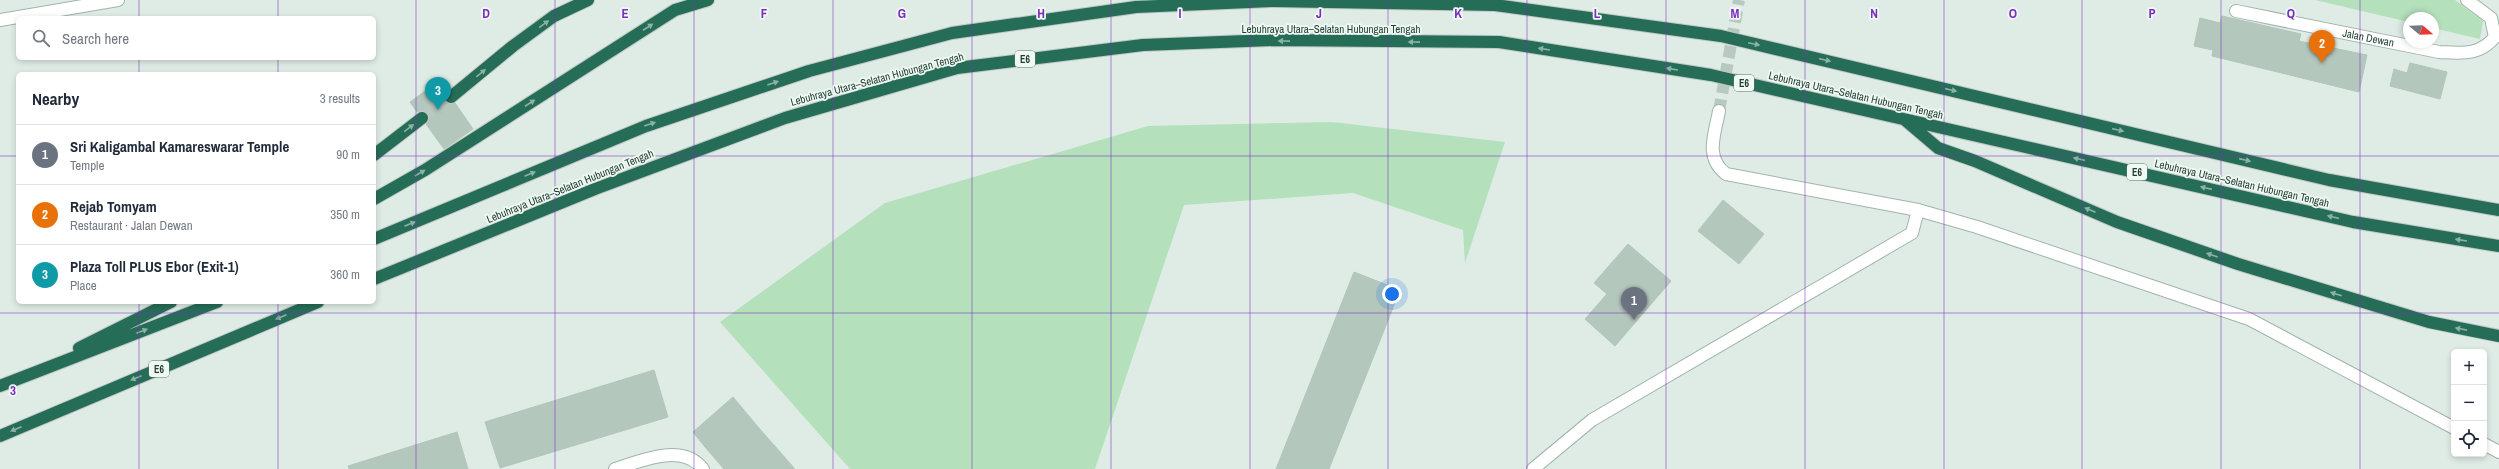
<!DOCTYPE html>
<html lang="en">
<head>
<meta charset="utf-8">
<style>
  :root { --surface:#fff; --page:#f2f2f3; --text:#1f2937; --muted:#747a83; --line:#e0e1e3; --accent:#7c3aed }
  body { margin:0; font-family:"Archivo Narrow",sans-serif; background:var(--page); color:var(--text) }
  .controls { position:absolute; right:12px; bottom:12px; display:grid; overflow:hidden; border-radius:6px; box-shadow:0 2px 6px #0003 }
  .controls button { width:36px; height:36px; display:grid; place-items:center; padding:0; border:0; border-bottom:1px solid var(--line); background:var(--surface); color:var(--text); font:20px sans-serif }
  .compass { position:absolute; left:2403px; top:12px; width:36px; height:36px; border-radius:50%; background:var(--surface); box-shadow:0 2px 6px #0003; rotate:109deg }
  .you { position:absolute; left:1392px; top:294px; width:14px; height:14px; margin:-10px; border:3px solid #fff; border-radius:50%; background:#1a73e8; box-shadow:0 0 0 6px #1a73e833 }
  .badge { display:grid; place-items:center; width:26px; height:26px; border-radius:50%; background:var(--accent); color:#fff; font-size:13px; font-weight:700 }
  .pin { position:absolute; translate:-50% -33px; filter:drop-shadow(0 1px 2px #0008) }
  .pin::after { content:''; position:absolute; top:21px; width:14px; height:12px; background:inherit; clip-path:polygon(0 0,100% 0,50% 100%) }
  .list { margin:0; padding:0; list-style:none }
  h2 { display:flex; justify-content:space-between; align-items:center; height:52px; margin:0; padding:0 16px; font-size:17px }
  h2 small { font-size:13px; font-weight:400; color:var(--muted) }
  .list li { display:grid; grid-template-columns:26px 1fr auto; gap:12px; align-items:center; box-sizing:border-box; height:60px; padding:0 16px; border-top:1px solid var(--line) }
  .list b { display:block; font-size:15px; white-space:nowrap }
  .list p { margin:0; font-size:13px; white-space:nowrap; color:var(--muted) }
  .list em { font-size:13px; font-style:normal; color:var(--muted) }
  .icon { flex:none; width:22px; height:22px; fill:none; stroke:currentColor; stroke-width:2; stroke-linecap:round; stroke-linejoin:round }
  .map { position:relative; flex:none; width:2499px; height:469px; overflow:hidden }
  .search { position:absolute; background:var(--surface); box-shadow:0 2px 6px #0003; left:16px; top:16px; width:360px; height:44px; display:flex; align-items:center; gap:10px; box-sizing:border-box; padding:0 14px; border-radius:6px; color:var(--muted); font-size:15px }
  .panel { position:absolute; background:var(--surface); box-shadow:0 2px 6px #0003; left:16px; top:72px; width:360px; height:232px; border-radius:6px }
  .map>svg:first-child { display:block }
  .grass { fill:#b5e0bc }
  .building { fill:#b4c7bd; stroke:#b1c6bb }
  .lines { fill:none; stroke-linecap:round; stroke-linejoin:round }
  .minor-tunnel { stroke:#b8c9c1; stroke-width:12; stroke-dasharray:12 6; stroke-linecap:butt }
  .motorway-tunnel { stroke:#b8c9c1; stroke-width:12; stroke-dasharray:12 6; stroke-linecap:butt }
  .minor-casing { stroke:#a1b4ac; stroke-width:14 }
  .tertiary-casing { stroke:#a1b4ac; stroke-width:14 }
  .motorway-casing { stroke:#c0c9c6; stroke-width:14 }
  .minor { stroke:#fff; stroke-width:12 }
  .tertiary { stroke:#fff; stroke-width:12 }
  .motorway { stroke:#266d57; stroke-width:12 }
  .oneway { fill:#8bb2a5 }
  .grid { fill:none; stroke:#7b2cbf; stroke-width:1; stroke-opacity:0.55 }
  .labels { text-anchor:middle; stroke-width:3.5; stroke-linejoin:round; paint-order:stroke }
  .shield { fill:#f0f8f3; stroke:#5d766c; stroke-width:1 }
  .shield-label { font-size:10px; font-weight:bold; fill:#1e3e32 }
  .street-label { font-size:11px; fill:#1e3e32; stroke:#f0f8f3 }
  .grid-label { font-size:13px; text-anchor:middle; font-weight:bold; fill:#7b2cbf; stroke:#f0f8f3; stroke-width:3.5; stroke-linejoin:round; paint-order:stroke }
</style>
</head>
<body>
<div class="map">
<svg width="2499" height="469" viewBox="0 0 2499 469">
  <rect width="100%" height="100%" fill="#dfece5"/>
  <path class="grass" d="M2315 0H2455L2483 21 2480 39 2433 28V18H2409V22Z
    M1332 122 1505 142 1465 263 1463 230 1353 193 1184 205 1095 469H850L720 322 885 203 1148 126Z"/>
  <path class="building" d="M2222 16 2301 34 2299 41 2367 55 2359 92 2212 56 2213 50 2194 46 2200 18 2220 23Z
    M2410 63 2447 72 2440 99 2390 86 2394 69 2407 73Z
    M439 81 446 91 444 95 445 101 449 104 455 103 473 129 444 149 426 124 429 120 428 114 424 111 417 112 410 102Z
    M1723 200 1764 234 1739 264 1698 231Z
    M1628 244 1671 281 1615 346 1585 319 1607 294 1594 283Z
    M1354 272 1400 290 1329 469H1276Z
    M654 370 668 417 500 468 485 422Z
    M733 397 758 427 795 469H724L705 447 693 432Z
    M457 432 468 469H349L348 466Z"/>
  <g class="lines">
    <path class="minor-tunnel" d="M1719 111 1739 0"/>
    <path class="motorway-tunnel" d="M422 118 451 97"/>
    <g class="minor-casing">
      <g id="minor">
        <path id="s1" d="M2236 11 2439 52C2462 53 2479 56 2495 37L2491 18 2467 0"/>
        <path d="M1719 111C1715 134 1704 157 1726 174L1918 210 1977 227 2249 319 2454 428"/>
        <path d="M2484 444 2499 452"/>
        <path d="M615 469C641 461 682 442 703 469"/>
        <path d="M1533 469 1592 420 1912 233 1918 210"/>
      </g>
    </g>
    <g class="tertiary-casing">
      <path id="tertiary" d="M0 20 118 0"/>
    </g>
    <g class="motorway-casing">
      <path id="motorway" d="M451 97 513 46 554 16 588 0
        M1905 120 1938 148 1975 161 2117 222 2238 264 2429 322 2499 336
        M374 155 422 118
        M374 199 425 170 675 10 708 0
        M374 239 646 126 809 71 952 33 1136 7 1272 1 1495 5 1721 36 2329 180 2499 210
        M374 279 595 189 785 118 957 68 1143 45 1274 40 1499 42 1711 75 2353 222 2499 246
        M79 348 171 302
        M0 386 217 302
        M0 436 318 302"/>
    </g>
    <use href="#minor" class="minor"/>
    <use href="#tertiary" class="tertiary"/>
    <use href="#motorway" class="motorway"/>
  </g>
  <defs><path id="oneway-solid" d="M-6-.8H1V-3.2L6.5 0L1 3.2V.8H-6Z"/></defs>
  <g class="oneway">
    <use href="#oneway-solid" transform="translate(544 24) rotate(-36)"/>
    <use href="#oneway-solid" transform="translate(648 27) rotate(-33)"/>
    <use href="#oneway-solid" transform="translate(1284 41) rotate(-179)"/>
    <use href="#oneway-solid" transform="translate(1414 42) rotate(-179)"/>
    <use href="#oneway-solid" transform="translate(1754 44) rotate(12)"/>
    <use href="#oneway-solid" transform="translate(1544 49) rotate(-171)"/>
    <use href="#oneway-solid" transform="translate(1825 60) rotate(13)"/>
    <use href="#oneway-solid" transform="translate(1672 69) rotate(-171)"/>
    <use href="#oneway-solid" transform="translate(481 73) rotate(-39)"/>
    <use href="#oneway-solid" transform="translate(773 83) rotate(-19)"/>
    <use href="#oneway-solid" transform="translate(1951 90) rotate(13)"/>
    <use href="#oneway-solid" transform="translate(530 103) rotate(-33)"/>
    <use href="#oneway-solid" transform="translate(650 124) rotate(-19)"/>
    <use href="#oneway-solid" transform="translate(409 128) rotate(-37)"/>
    <use href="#oneway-solid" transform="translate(2118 130) rotate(13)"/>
    <use href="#oneway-solid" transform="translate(2079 159) rotate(-167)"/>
    <use href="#oneway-solid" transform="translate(2245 160) rotate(13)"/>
    <use href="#oneway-solid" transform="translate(420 173) rotate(-30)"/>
    <use href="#oneway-solid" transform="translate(530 174) rotate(-23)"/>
    <use href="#oneway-solid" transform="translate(2206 188) rotate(-167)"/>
    <use href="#oneway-solid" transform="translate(2090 210) rotate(-157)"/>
    <use href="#oneway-solid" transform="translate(2333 217) rotate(-167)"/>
    <use href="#oneway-solid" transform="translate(410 224) rotate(-23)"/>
    <use href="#oneway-solid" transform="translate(2461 240) rotate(-171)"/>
    <use href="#oneway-solid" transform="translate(2212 255) rotate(-161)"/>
    <use href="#oneway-solid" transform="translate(2336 294) rotate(-163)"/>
    <use href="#oneway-solid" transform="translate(281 317) rotate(157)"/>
    <use href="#oneway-solid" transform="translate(2461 329) rotate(-169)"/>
    <use href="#oneway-solid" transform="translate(142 331) rotate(-21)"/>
    <use href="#oneway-solid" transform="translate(136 378) rotate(157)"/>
    <use href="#oneway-solid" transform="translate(16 429) rotate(157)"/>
  </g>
  <path class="grid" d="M139 0V18M278 0V18M416 0V469M555 0V469M694 0V469M833 0V469M972 0V469M1111 0V469M1250 0V469M1388 0V469M1527 0V469M1666 0V469M1805 0V469M1944 0V469M2082 0V469M2221 0V469M2360 0V469M139 58V74M278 58V74M0 156H18M374 156H2499M139 302V469M278 302V469M0 313H2499"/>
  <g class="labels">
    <g class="shield">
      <rect x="1015" y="51" width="20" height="16" rx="3"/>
      <rect x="1734" y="75" width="20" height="16" rx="3"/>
      <rect x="2127" y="164" width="20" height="16" rx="3"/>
      <rect x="149" y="361" width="20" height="16" rx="3"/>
    </g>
    <g class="shield-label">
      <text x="1025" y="63">E6</text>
      <text x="1744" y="87">E6</text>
      <text x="2137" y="176">E6</text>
      <text x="159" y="373">E6</text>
    </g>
    <g class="street-label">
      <text x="1331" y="33">Lebuhraya Utara–Selatan Hubungan Tengah</text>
      <text dy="4" stroke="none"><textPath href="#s1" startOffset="135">Jalan Dewan</textPath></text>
      <text transform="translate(877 79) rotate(-15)" y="4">Lebuhraya Utara–Selatan Hubungan Tengah</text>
      <text transform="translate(1856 95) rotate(13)" y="4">Lebuhraya Utara–Selatan Hubungan Tengah</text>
      <text transform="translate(2242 183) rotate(13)" y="4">Lebuhraya Utara–Selatan Hubungan Tengah</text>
      <text transform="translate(570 186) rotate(-22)" y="4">Lebuhraya Utara–Selatan Hubungan Tengah</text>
    </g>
  </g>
  <g class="grid-label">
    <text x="486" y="18">D</text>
    <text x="625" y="18">E</text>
    <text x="764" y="18">F</text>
    <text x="902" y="18">G</text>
    <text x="1041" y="18">H</text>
    <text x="1180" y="18">I</text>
    <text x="1319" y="18">J</text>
    <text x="1458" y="18">K</text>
    <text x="1597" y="18">L</text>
    <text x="1735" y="18">M</text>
    <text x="1874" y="18">N</text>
    <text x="2013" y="18">O</text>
    <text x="2152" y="18">P</text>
    <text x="2291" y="18">Q</text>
    <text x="13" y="395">3</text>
  </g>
</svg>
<div class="controls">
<button>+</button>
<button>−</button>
<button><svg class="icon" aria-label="locate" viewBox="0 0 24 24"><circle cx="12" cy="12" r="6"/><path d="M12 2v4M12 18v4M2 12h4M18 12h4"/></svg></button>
</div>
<svg class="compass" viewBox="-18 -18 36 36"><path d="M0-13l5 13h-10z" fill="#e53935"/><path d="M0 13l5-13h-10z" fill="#747a83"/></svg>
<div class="you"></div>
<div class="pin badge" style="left:1634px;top:320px;background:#6b7280">1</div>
<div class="pin badge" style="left:2322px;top:63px;background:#e8710a">2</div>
<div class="pin badge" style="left:438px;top:110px;background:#0f9aa8">3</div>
<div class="search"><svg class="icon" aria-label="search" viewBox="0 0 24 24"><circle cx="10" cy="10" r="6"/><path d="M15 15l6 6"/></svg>Search here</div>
<section class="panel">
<h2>Nearby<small>3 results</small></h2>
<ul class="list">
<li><span class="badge" style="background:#6b7280">1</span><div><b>Sri Kaligambal Kamareswarar Temple</b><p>Temple</p></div><em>90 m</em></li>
<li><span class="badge" style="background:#e8710a">2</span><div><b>Rejab Tomyam</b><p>Restaurant · Jalan Dewan</p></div><em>350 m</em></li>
<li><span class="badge" style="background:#0f9aa8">3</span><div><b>Plaza Toll PLUS Ebor (Exit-1)</b><p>Place</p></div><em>360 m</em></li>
</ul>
</section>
</div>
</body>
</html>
